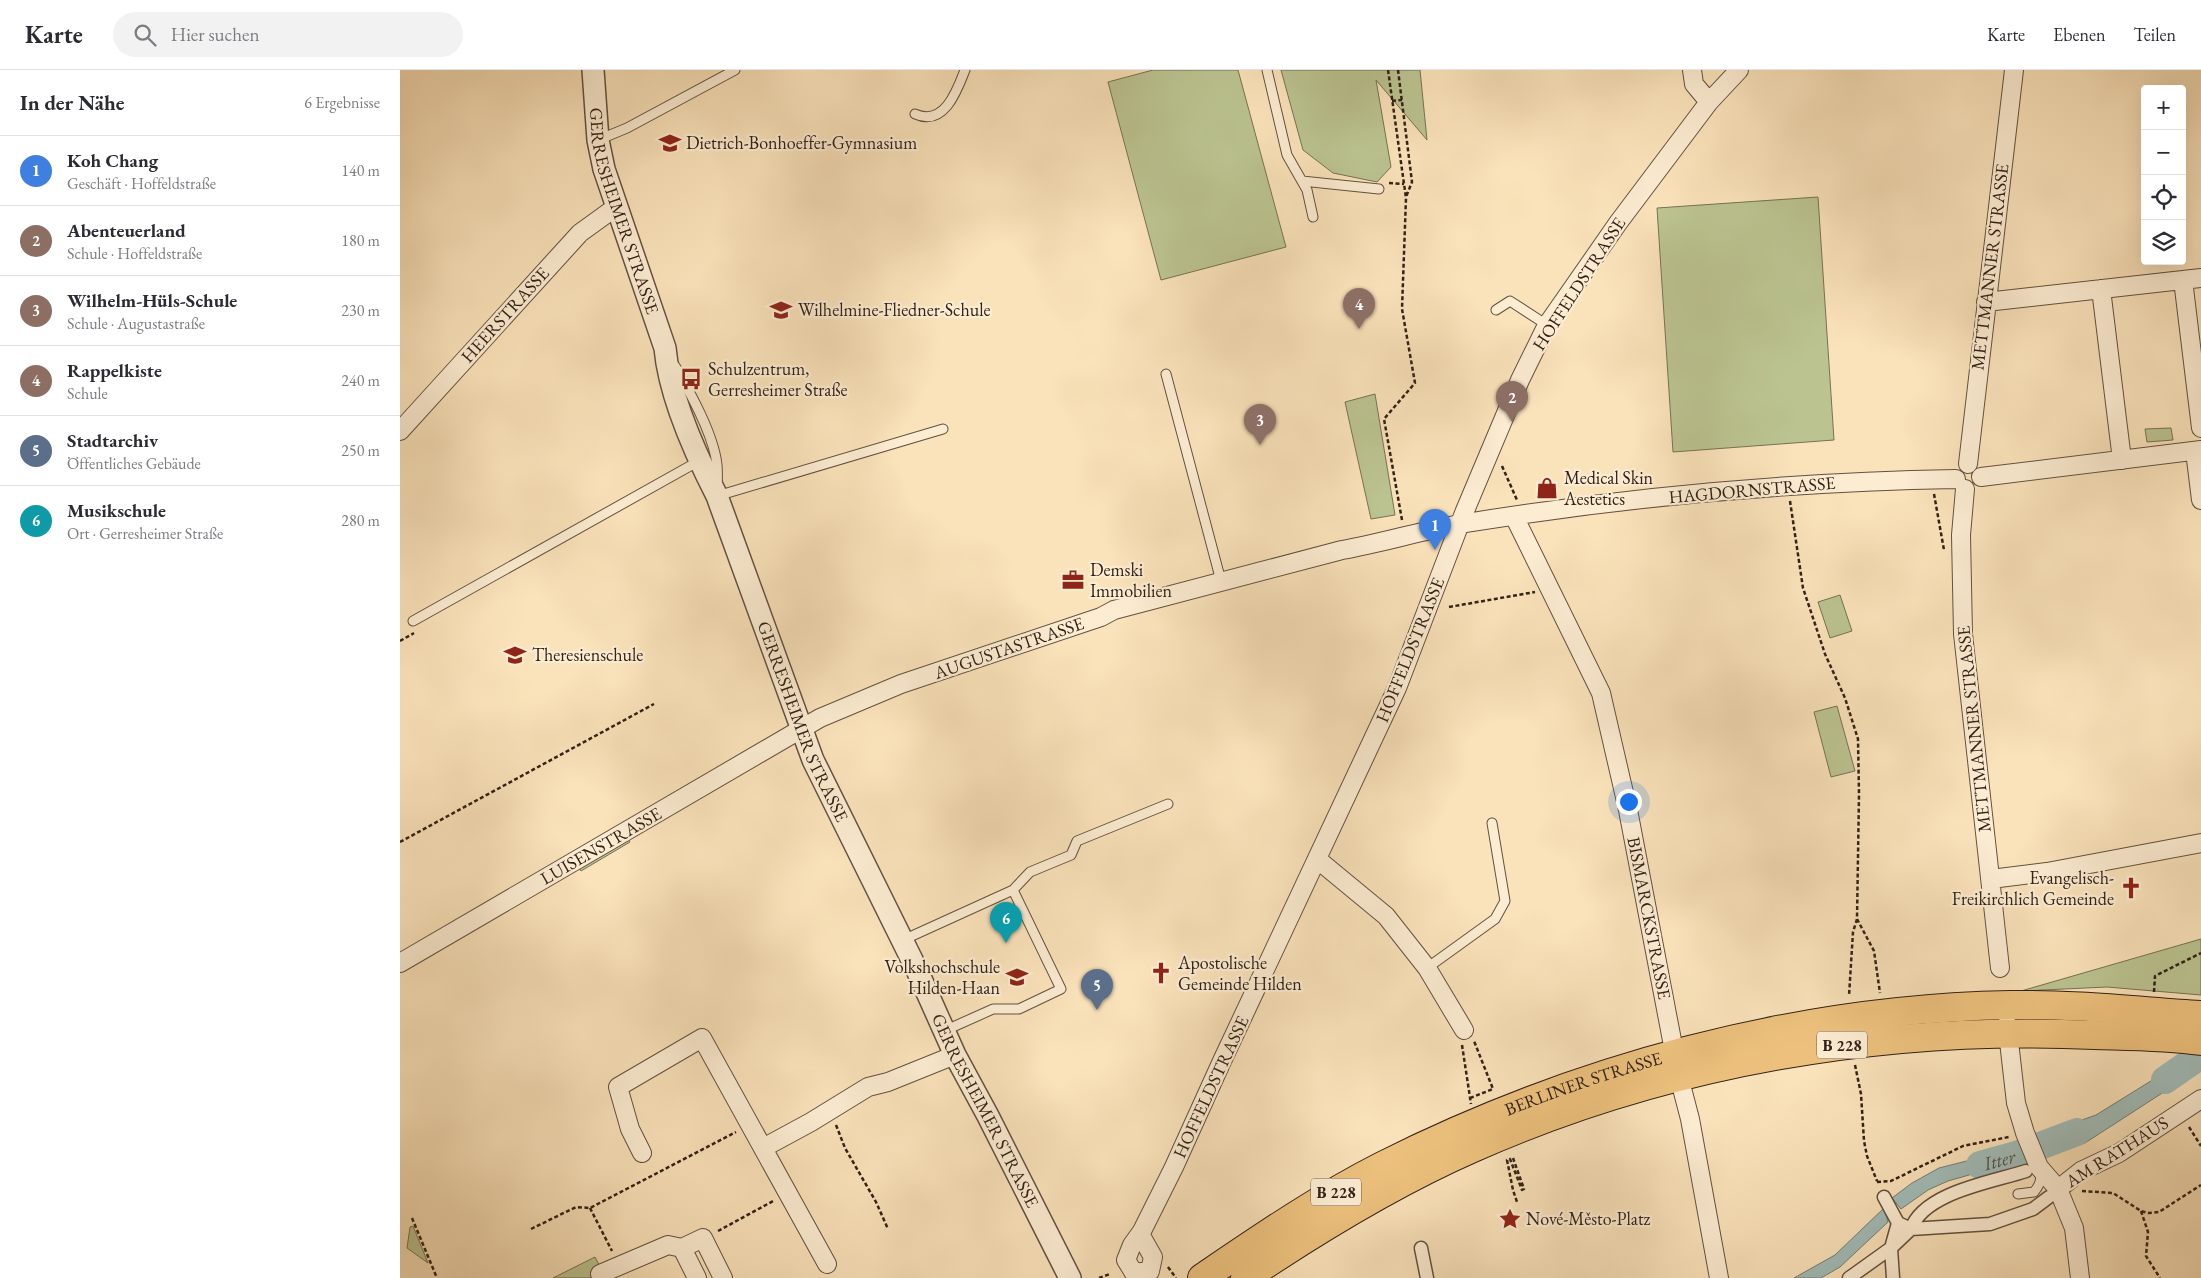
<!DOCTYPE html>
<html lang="de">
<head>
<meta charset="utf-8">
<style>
  :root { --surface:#fff; --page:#f2f2f3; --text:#2b2b33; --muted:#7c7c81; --line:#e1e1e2; --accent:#db2777 }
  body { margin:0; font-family:"EB Garamond",serif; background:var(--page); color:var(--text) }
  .controls { position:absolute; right:15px; top:15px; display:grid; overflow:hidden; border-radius:5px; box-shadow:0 5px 20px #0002 }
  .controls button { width:45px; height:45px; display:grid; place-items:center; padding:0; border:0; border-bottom:1px solid var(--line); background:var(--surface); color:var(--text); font:25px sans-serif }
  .you { position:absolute; left:1228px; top:731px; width:18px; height:18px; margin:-12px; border:4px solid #fff; border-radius:50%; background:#1a73e8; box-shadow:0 0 0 8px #1a73e833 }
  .badge { display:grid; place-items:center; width:32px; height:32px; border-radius:50%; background:var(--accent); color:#fff; font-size:16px; font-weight:700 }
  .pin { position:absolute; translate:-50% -41px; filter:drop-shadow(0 1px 2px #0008) }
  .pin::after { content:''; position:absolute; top:26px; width:18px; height:15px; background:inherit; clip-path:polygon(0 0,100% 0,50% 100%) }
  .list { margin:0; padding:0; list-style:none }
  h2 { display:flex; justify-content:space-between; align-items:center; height:65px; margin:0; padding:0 20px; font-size:21px }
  h2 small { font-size:16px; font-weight:400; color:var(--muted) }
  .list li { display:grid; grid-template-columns:32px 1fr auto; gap:15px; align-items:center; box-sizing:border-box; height:70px; padding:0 20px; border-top:1px solid var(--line) }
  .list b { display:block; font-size:19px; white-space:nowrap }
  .list p { margin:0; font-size:16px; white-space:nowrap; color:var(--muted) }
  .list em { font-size:16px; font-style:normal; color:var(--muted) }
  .icon { flex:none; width:28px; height:28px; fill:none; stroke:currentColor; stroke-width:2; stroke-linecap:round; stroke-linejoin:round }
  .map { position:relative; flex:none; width:1801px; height:1208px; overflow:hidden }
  header { display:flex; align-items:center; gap:30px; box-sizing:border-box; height:70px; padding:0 25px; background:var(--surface); border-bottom:1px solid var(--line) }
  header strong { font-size:24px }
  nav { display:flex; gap:28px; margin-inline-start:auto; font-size:18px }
  .search { width:350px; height:45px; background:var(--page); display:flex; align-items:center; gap:12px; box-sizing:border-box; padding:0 18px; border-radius:28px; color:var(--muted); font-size:19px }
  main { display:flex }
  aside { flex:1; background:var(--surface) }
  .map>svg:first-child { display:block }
  .green { fill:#bbc491; stroke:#767254 }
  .water { fill:#a1bcb8; stroke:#747e78 }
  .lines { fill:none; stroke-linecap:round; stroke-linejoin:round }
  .river { stroke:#a1bcb8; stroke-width:28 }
  .service-casing { stroke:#635140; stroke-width:11 }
  .pedestrian-casing { stroke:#635140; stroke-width:15 }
  .minor-casing { stroke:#635140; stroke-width:20 }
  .tertiary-casing { stroke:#635140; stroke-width:24 }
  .primary-casing { stroke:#312117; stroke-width:30 }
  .path { stroke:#312117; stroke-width:2.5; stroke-dasharray:4 2.5; stroke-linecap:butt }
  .service { stroke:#fcecd2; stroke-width:9 }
  .pedestrian { stroke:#fcecd2; stroke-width:12 }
  .minor { stroke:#fcecd2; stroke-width:18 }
  .tertiary { stroke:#fcecd2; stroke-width:21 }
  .primary { stroke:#edc17d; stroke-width:28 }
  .labels { text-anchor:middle; stroke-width:4.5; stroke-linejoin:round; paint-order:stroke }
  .shield { fill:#fcecd2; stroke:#6e5e4f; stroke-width:1 }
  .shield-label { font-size:16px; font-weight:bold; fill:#312117 }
  .poi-label { font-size:18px; fill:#312117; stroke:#fcecd2; text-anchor:start }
  .street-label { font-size:18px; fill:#312117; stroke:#fcecd2 }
  .water-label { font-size:19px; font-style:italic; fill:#535047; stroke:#fcecd2 }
</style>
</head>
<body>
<header>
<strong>Karte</strong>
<div class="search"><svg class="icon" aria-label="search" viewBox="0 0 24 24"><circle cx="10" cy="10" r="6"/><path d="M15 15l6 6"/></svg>Hier suchen</div>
<nav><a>Karte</a><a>Ebenen</a><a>Teilen</a></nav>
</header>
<main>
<aside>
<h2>In der Nähe<small>6 Ergebnisse</small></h2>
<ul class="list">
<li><span class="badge" style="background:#3f7fe0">1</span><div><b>Koh Chang</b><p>Geschäft · Hoffeldstraße</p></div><em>140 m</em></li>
<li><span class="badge" style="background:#8d6e63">2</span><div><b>Abenteuerland</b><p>Schule · Hoffeldstraße</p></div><em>180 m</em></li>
<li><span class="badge" style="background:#8d6e63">3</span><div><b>Wilhelm-Hüls-Schule</b><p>Schule · Augustastraße</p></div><em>230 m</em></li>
<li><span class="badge" style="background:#8d6e63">4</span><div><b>Rappelkiste</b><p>Schule</p></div><em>240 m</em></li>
<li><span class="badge" style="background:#5c6f8a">5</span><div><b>Stadtarchiv</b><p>Öffentliches Gebäude</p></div><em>250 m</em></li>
<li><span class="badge" style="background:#0f9aa8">6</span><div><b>Musikschule</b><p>Ort · Gerresheimer Straße</p></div><em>280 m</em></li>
</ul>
</aside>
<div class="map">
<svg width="1801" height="1208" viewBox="0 0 1801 1208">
  <rect width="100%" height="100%" fill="#fae2ba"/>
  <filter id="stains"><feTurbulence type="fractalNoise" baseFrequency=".004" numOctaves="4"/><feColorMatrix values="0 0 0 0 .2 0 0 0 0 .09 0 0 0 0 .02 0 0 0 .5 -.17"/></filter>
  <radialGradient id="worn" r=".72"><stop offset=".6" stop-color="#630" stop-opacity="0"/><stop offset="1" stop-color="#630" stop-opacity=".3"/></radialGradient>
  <path class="green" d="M753 0H838L886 177 761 210 708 12Z
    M881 0H1020L1027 70 976 10 991 97 977 112 933 103 903 80Z
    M1418 127 1434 370 1273 382 1257 138Z
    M975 324 995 445 971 449 945 332Z
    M1771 358 1773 370 1747 372 1745 359Z
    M1440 525 1452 561 1430 568 1418 532Z
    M1437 636 1455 701 1431 707 1414 642Z
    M228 769 230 772 181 801 179 798Z
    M1801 869V925L1707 917 1621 921Z
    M13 1156 28 1193 7 1178 10 1157Z
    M195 1187 206 1208H153Z"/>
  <path class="water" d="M1788 988 1801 990V998L1685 1073 1646 1085 1639 1065 1696 1045Z
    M1614 1079 1618 1091 1548 1111 1528 1120 1501 1139 1492 1128 1512 1113 1539 1098Z
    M1484 1138 1488 1152 1440 1197 1421 1208H1394L1435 1185Z"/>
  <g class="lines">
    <g class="river">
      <path d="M1765 1010 1801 985"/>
      <path id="s1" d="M1580 1095 1616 1085 1677 1062"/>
    </g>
    <g class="service-casing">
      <path id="service" d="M867 0 887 85 907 120 913 147
        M515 44C544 57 557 21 565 0
        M198 70 227 58 335 0
        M902 111 979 119
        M1096 240 1110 231 1147 255
        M275 296C290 322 314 365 317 395 318 405 317 416 317 426L543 359
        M766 304 821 511
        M13 551 299 391
        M503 870 613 820 630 802 671 785 677 771 768 734
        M1027 898 1095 849 1105 831 1092 753
        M544 961 593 939H619L661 919 613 820
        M1618 1124 1634 1122C1640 1115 1642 1109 1640 1100"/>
    </g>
    <g class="pedestrian-casing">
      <path id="pedestrian" d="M1484 1127 1498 1153
        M1021 1178 1027 1208
        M1449 1208 1491 1178 1511 1159 1590 1154 1633 1139 1649 1127
        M1493 1208 1491 1178 1498 1153 1511 1159C1524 1122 1593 1112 1626 1101"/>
    </g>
    <g class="minor-casing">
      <path id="minor" d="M1292 0 1294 14 1309 32
        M1783 210 1801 358
        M1701 219 1722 390
        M1586 232 1801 208
        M0 361 180 163 216 137
        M1795 381 1801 430
        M1568 394 1614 0
        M1581 407 1801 380
        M1565 419 1561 465 1563 564 1600 898
        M1114 446 1201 623 1228 740 1279 1007 1290 1049 1319 1208
        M917 789 986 846 1027 898 1064 960
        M1591 809 1647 802 1801 773
        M0 893 420 648 501 614 701 547 714 540 942 480C982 473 1020 461 1060 454 1224 427 1390 412 1556 409
        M1607 954 1616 1033 1625 1063 1639 1097 1658 1119 1674 1158 1680 1208
        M363 1078 411 1052 468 1017 488 1012 555 985
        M242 1083 230 1059 218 1017 302 968 427 1194
        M1658 1119 1681 1101 1719 1083 1801 1029
        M740 1164 753 1187 750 1201 734 1203 726 1190 732 1175 742 1161 774 1097 822 991 997 618 1064 443 1120 310 1147 255 1218 153 1309 32 1339 0
        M200 1204 268 1175 282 1178
        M297 1208 282 1178 303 1168 323 1208"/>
    </g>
    <g class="tertiary-casing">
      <g id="tertiary">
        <path id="s2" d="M193 0 198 70 204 99 265 278C269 324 296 385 317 426L413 690 517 900 555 985 588 1046 670 1208"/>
      </g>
    </g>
    <g class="primary-casing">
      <g id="primary">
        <path id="s3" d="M802 1208C861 1168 919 1128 982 1096 1175 999 1394 939 1610 935 1674 934 1738 941 1801 945"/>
        <path d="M845 1208C918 1159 993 1113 1073 1078 1267 992 1484 955 1695 965 1730 966 1766 966 1801 971"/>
      </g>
    </g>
    <path class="path" d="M988 0 1006 128 1002 239 1015 313 984 349 1002 450
      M998 0 1012 112 1006 127
      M992 31 1002 30
      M989 113 1004 114
      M1102 396 1117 430
      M1534 424 1544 480
      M1390 431 1403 518 1425 584 1445 628 1458 669 1459 724 1457 849 1453 862 1449 926
      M1049 537 1135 522
      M0 571 14 563
      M0 772 254 634
      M1457 849 1474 881 1480 923
      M1754 922 1755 906 1801 883
      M1062 975 1071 1034
      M1455 995 1461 1024 1464 1071 1467 1086 1477 1111
      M1070 1028 1093 1019 1074 971
      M436 1055 445 1078 476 1132 488 1159
      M1789 1057 1801 1076
      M1113 1088 1124 1119 1122 1120 1110 1089 1107 1090 1113 1120 1117 1132
      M1477 1112 1491 1111 1563 1076 1609 1067
      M1682 1121 1713 1123 1741 1141 1748 1143 1759 1142 1801 1115
      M190 1138 212 1181
      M1741 1141 1748 1162 1746 1186 1760 1208
      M12 1148 37 1208
      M131 1159 176 1137 190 1138 336 1062
      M318 1161 375 1130
      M768 1197 776 1208
      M699 1208 710 1204"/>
    <use href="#service" class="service"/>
    <use href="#pedestrian" class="pedestrian"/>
    <use href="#minor" class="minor"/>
    <use href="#tertiary" class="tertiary"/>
    <use href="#primary" class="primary"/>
  </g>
  <defs>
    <g id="school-bare" transform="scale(1.725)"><path d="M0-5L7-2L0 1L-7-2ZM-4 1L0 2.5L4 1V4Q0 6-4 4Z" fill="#8f2418" stroke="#fcecd2" stroke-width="2.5" paint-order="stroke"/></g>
    <g id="bus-bare" transform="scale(1.725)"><path d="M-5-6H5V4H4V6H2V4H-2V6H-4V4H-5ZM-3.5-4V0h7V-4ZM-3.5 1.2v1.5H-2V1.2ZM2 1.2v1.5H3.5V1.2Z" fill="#8f2418" stroke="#fcecd2" stroke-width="2.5" paint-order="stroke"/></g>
    <g id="shop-bare" transform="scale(1.725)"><path d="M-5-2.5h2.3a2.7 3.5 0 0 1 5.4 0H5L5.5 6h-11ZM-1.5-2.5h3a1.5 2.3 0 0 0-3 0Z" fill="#8f2418" stroke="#fcecd2" stroke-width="2.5" paint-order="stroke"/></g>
    <g id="office-bare" transform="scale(1.725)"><path d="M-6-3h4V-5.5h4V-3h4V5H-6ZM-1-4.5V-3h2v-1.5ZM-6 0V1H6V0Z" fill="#8f2418" stroke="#fcecd2" stroke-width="2.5" paint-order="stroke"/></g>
    <g id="church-bare" transform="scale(1.725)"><path d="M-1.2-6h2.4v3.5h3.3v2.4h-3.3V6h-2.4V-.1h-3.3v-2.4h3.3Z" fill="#8f2418" stroke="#fcecd2" stroke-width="2.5" paint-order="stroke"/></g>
    <g id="university-bare" transform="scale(1.725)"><path d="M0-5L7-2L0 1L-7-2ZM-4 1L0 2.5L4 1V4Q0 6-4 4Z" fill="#8f2418" stroke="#fcecd2" stroke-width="2.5" paint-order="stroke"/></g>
    <g id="sight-bare" transform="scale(1.725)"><path d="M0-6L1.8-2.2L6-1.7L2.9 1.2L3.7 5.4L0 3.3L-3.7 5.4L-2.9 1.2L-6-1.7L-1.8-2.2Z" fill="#8f2418" stroke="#fcecd2" stroke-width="2.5" paint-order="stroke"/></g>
  </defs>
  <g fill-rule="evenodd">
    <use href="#school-bare" x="270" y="73"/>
    <use href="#school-bare" x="381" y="240"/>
    <use href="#bus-bare" x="291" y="309"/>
    <use href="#shop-bare" x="1147" y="418"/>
    <use href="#office-bare" x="673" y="510"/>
    <use href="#school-bare" x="115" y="585"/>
    <use href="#church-bare" x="1731" y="818"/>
    <use href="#church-bare" x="761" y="903"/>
    <use href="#university-bare" x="617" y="907"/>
    <use href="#sight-bare" x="1110" y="1149"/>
  </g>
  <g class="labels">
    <g class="shield">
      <rect x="1417" y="961.5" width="50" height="27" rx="4"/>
      <rect x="911" y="1108.5" width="50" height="27" rx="4"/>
    </g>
    <g class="shield-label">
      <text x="1442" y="981">B 228</text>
      <text x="936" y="1128">B 228</text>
    </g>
    <g class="poi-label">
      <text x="286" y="79">Dietrich-Bonhoeffer-Gymnasium</text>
      <text x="398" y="246">Wilhelmine-Fliedner-Schule</text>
      <text x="308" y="305">Schulzentrum,<tspan x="308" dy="21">Gerresheimer Straße</tspan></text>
      <text x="1164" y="414">Medical Skin<tspan x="1164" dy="21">Aestetics</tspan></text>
      <text x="690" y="506">Demski<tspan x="690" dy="21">Immobilien</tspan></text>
      <text x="132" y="591">Theresienschule</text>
      <text x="1714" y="814" text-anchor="end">Evangelisch-<tspan x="1714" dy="21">Freikirchlich Gemeinde</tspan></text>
      <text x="778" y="899">Apostolische<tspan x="778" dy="21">Gemeinde Hilden</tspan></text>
      <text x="600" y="903" text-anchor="end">Volkshochschule<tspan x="600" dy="21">Hilden-Haan</tspan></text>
      <text x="1126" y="1155">Nové-Město-Platz</text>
    </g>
    <g class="street-label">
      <text dy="6" stroke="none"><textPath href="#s2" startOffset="145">GERRESHEIMER STRASSE</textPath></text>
      <text transform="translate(1590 197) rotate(-83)" y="6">METTMANNER STRASSE</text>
      <text transform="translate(1179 214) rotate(-57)" y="6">HOFFELDSTRASSE</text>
      <text transform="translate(105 245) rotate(-48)" y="6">HEERSTRASSE</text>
      <text transform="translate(1352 420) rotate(-5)" y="6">HAGDORNSTRASSE</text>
      <text transform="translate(609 578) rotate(-19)" y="6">AUGUSTASTRASSE</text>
      <text transform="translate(1010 580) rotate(-68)" y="6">HOFFELDSTRASSE</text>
      <text dy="6" stroke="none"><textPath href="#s2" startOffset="688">GERRESHEIMER STRASSE</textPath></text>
      <text transform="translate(1574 659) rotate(-96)" y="6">METTMANNER STRASSE</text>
      <text transform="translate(201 776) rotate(-30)" y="6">LUISENSTRASSE</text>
      <text transform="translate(1249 848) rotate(79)" y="6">BISMARCKSTRASSE</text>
      <text dy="6" stroke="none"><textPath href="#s3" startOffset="430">BERLINER STRASSE</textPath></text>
      <text transform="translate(811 1017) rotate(-65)" y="6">HOFFELDSTRASSE</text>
      <text dy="6" stroke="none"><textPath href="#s2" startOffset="1118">GERRESHEIMER STRASSE</textPath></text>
      <text transform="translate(1717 1082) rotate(-32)" y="6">AM RATHAUS</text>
    </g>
    <g class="water-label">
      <text dy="7" stroke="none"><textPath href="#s1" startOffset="20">Itter</textPath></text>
    </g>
  </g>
  <rect width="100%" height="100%" filter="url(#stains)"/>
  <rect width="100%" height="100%" fill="url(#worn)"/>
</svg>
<div class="controls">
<button>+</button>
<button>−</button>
<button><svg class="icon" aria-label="locate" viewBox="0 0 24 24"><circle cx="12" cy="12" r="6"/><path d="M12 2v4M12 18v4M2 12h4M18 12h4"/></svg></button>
<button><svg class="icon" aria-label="layers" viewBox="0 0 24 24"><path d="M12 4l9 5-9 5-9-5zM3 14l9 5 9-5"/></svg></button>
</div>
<div class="you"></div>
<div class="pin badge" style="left:1035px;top:480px;background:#3f7fe0">1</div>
<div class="pin badge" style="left:1112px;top:352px;background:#8d6e63">2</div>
<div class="pin badge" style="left:860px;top:375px;background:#8d6e63">3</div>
<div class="pin badge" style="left:959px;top:259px;background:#8d6e63">4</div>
<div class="pin badge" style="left:697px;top:940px;background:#5c6f8a">5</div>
<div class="pin badge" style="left:606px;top:873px;background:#0f9aa8">6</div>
</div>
</main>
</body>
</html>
